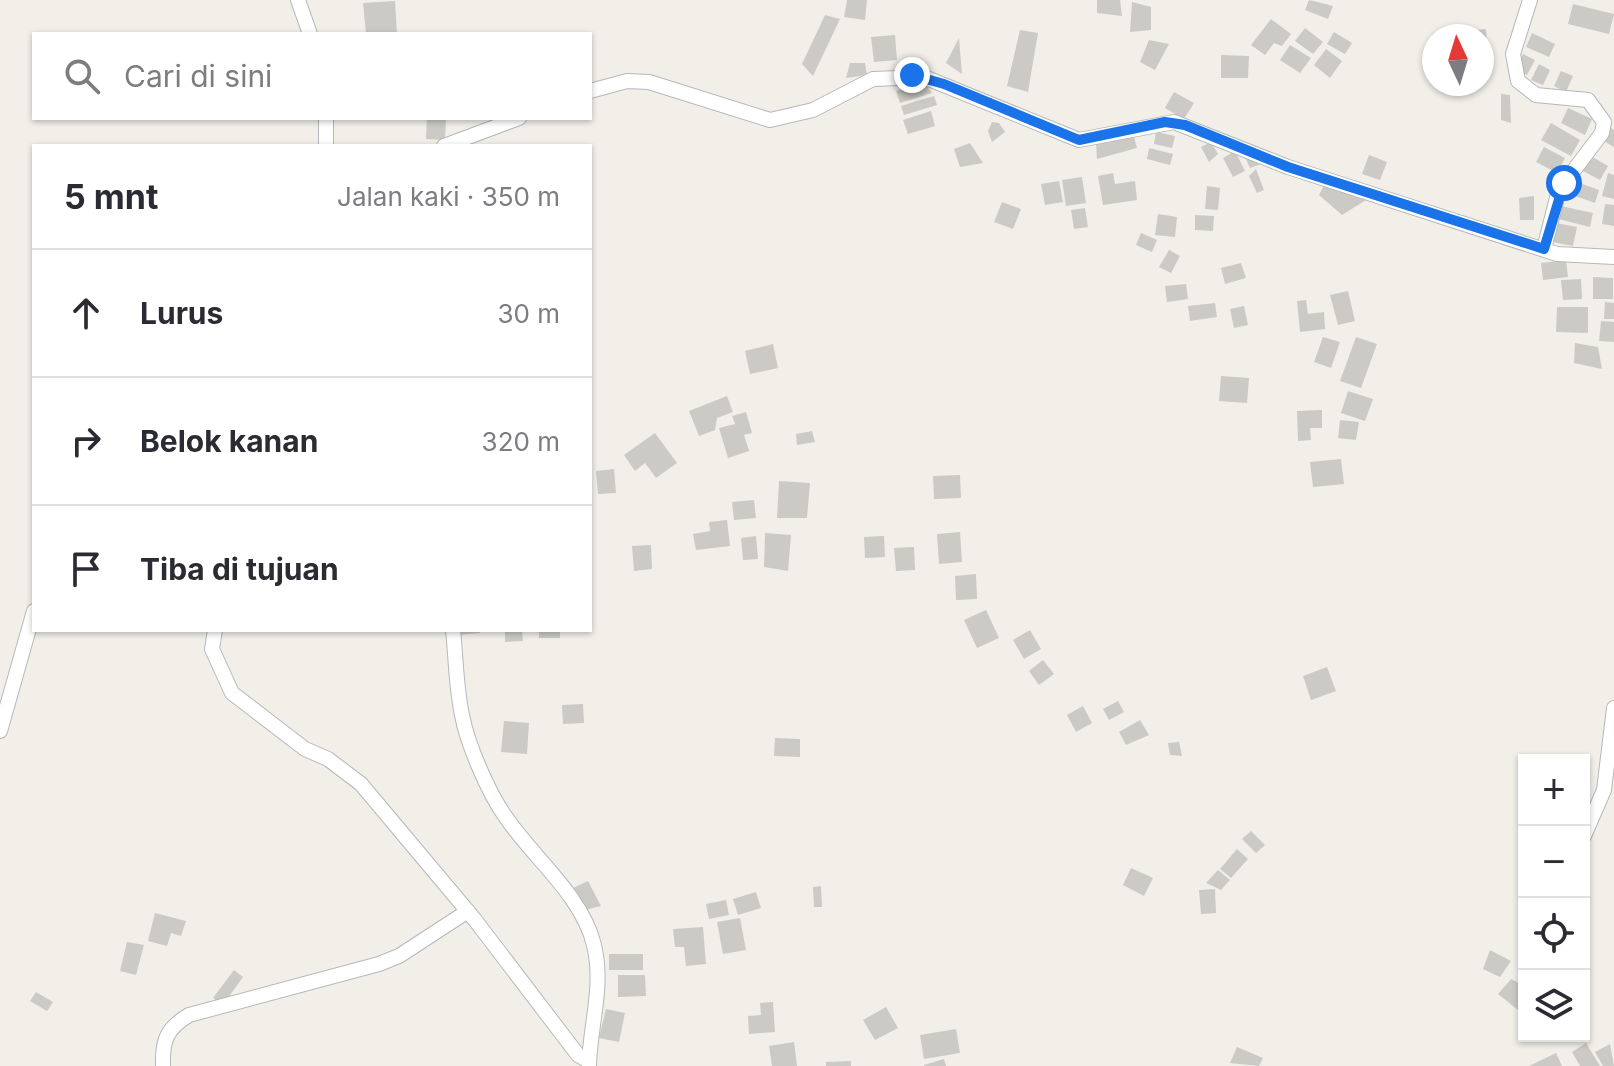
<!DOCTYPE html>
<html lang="id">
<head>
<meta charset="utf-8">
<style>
  :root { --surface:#fff; --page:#f7f7f7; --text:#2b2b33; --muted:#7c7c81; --line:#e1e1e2 }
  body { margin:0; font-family:Inter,sans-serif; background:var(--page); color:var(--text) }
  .controls { position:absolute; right:24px; bottom:24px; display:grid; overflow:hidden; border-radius:0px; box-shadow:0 2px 6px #0004 }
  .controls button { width:72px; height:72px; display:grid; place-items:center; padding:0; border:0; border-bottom:2px solid var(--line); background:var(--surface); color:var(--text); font:40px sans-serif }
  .compass { position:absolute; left:1422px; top:24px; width:72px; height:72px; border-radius:50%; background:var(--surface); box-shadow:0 2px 6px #0004; rotate:356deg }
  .stop { position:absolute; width:24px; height:24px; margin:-18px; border:6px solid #1a73e8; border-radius:50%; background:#fff }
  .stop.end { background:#1a73e8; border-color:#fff; box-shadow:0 2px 8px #0008 }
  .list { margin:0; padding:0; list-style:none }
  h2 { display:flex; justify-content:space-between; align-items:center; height:104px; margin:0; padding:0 32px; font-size:34px }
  h2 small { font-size:26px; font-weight:400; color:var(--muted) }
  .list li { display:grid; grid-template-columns:52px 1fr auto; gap:24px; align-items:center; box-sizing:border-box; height:128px; padding:0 32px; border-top:2px solid var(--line) }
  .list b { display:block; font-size:30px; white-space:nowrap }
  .list em { font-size:26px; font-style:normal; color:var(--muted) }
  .icon { flex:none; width:44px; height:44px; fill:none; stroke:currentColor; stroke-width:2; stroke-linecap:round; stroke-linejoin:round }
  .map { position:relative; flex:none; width:1614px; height:1066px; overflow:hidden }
  .search { position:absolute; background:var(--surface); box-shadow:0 2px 6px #0004; left:32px; top:32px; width:560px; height:88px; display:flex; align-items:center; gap:20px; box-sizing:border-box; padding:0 28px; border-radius:0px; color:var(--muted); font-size:30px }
  .panel { position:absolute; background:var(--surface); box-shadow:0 2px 6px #0004; left:32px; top:144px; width:560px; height:488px; border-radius:0px }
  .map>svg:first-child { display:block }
  .building { fill:#cccac5 }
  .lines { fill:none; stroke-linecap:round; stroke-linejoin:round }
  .minor-casing { stroke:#b5b8bc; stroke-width:16 }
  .minor { stroke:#fff; stroke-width:14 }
  .route { stroke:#1a73e8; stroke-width:10 }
</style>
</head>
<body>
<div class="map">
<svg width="1614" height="1066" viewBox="0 0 1614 1066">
  <rect width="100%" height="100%" fill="#f1efe8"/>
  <path class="building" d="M847 0H867L865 20 844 17Z
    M1097 0H1120L1122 16 1097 13Z
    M1309 0 1333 6 1328 19 1305 10Z
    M395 1 397 34H366L363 3Z
    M1132 2 1151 7V30L1130 32Z
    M1573 4 1614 14 1609 34 1568 24Z
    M825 15 840 19 813 76 802 64Z
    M1271 19 1291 34 1282 46 1274 43 1265 55 1251 45Z
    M1305 28 1323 42 1313 54 1295 41Z
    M1486 29 1487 45H1482V36H1465V31Z
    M1020 30 1038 33 1028 92 1007 86Z
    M1334 32 1352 43 1345 54 1327 44Z
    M1532 33 1555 44 1549 57 1526 47Z
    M895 35 897 60 874 62 871 37Z
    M959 38 962 74 946 63Z
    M1149 40 1169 44 1155 70 1140 62Z
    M1290 45 1311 58 1300 73 1280 60Z
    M1326 49 1342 61 1330 78 1314 65Z
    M1523 54 1535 60 1527 75 1516 70Z
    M1221 55 1249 56 1248 78H1221Z
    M850 63H865L867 75 846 78Z
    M1539 64 1550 70 1543 85 1531 80Z
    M1561 71 1573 76 1566 92 1554 86Z
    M924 82 932 93 900 103 896 91Z
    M1174 92 1194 103 1184 119 1165 108Z
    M1501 94 1510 95 1511 123 1501 120Z
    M934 96 937 105 904 115 901 106Z
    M1568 108 1592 119 1585 135 1561 123Z
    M931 111 935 126 908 134 903 120Z
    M427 118H446L445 140 426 139Z
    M992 122 999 123 1005 132 992 142 988 131Z
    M1551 123 1580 140 1571 156 1541 140Z
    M1609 127 1614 130V147L1602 140Z
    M1156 132 1175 136 1172 148 1154 144Z
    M1134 137 1137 148 1097 159 1096 143Z
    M1211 142 1218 154 1209 162 1201 147Z
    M970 143 983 163 960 167 954 149Z
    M1544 147 1565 158 1557 173 1536 162Z
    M1149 148 1173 154 1170 165 1147 159Z
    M1235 151 1245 171 1233 177 1223 158Z
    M1369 155 1387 162 1380 180 1362 174Z
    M1589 155 1608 166 1600 180 1581 170Z
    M1245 157 1256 159 1261 164 1250 168Z
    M1256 169 1264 190 1257 193 1249 176Z
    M1113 173 1115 184 1135 181 1137 200 1103 205 1098 176Z
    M1608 173 1614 175V199L1602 196Z
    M1082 177 1086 203 1066 206 1062 180Z
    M1571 180 1599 190 1595 203 1567 193Z
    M1059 181 1063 202 1045 205 1041 184Z
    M1324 185 1366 200 1342 215 1319 195Z
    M1207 186 1220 188 1218 210 1205 209Z
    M1534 196V220H1520L1519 198Z
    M1002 202 1021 209 1013 229 994 222Z
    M1605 204 1614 205V226L1602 224Z
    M1561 206 1593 213 1590 227 1558 219Z
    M1085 208 1088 227 1074 229 1071 210Z
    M1158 214 1177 217 1175 237 1155 235Z
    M1195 215 1214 216 1213 231 1195 230Z
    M1556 223 1577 227 1573 246 1552 242Z
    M1141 233 1157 240 1152 252 1136 245Z
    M1169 250 1180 256 1171 273 1159 267Z
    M1566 260 1568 277 1543 280 1541 263Z
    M1241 263 1246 278 1225 284 1221 268Z
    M1593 277 1613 278V299H1593Z
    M1581 279 1582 299 1563 300 1561 280Z
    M1186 284 1188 299 1167 302 1165 286Z
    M1348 291 1355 321 1338 325 1330 295Z
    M1306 300 1308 314 1324 312 1325 329 1300 332 1297 301Z
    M1605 302 1614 303V319H1604Z
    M1215 303 1217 317 1190 321 1188 306Z
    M1244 306 1248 325 1234 328 1230 309Z
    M1557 307H1588V333L1556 332Z
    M1601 321 1614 322V342L1599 341Z
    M1323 337 1340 342 1331 368 1314 362Z
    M1356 337 1377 344 1361 388 1340 381Z
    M1575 343 1598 347 1602 369 1574 363Z
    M773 344 778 368 750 374 745 351Z
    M1221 376 1249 378 1247 403 1219 401Z
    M1348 391 1373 399 1365 421 1341 413Z
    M727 396 733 412 717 418 715 430 699 436 689 411Z
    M1322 410V428H1310L1311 440 1298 441 1297 411Z
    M746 412 752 433 744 435 749 451 728 458 719 428 735 424 732 416Z
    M1340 420 1359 422 1356 440 1338 438Z
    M812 431 815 442 797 445 796 434Z
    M655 433 677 463 656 478 645 463 635 471 624 455Z
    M1341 459 1344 484 1313 487 1310 462Z
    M614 469 616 493 598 494 596 471Z
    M960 475 961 498 934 499 933 476Z
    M779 481 810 483 807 518H777Z
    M754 500 756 518 734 520 732 502Z
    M727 520 730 546 696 550 693 534 710 531 709 522Z
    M960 532 962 562 939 564 937 534Z
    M765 533 791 535 788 571 764 567Z
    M756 536 758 559 743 560 741 538Z
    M884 536 885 557 865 558 864 537Z
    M651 545 652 569 634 571 632 546Z
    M914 547 915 570 896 571 894 548Z
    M976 574 977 599 956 600 955 576Z
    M986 610 999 638 977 648 964 620Z
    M457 630H479L480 633 457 635Z
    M505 630H522L523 641 505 642Z
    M539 630H560V638H539Z
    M1030 630 1041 649 1024 659 1013 640Z
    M1043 660 1054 674 1039 685 1029 671Z
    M1327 667 1336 691 1311 700 1303 676Z
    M1118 701 1124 712 1109 720 1103 709Z
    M583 704 584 723 563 724 562 705Z
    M1083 706 1092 723 1076 732 1067 715Z
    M1140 720 1149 735 1126 745 1119 732Z
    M504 721 529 723 527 754 501 752Z
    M775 738 800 739V757L774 756Z
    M1179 742 1182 756 1170 755 1168 743Z
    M1251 831 1265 845 1256 853 1242 839Z
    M1237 849 1248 859 1231 878 1220 869Z
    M1131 868 1153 878 1144 896 1123 885Z
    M1218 870 1230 880 1221 890 1206 883Z
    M588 881 601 906 584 910 573 888Z
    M821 886 822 907H814L813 887Z
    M1215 889 1216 913 1201 914 1199 890Z
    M756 892 761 908 738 915 733 899Z
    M726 900 729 915 709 919 706 904Z
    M155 913 186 921 181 936 171 933 167 946 148 941Z
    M740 918 746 950 723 954 717 922Z
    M703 927 706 964 686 966 684 947H675L673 929Z
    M1523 929H1524V952L1518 950Z
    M127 942 144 945 136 975 120 971Z
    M1490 950 1511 961 1500 977 1483 969Z
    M609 954H643V970H609Z
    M234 970 243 977 223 1005 213 998Z
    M618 975H645L646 996 618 997Z
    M1511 979 1524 986V1001L1518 1010 1498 994Z
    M36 992 53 1002 47 1011 30 1001Z
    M773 1002 775 1032 749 1034 748 1016 761 1015 760 1003Z
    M886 1007 898 1028 875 1040 863 1020Z
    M606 1009 625 1013 619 1042 599 1038Z
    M956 1029 960 1053 924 1059 920 1035Z
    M794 1042 797 1066H772L769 1046Z
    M1586 1043 1600 1066H1580L1572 1052Z
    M1610 1044 1614 1066H1603L1595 1052Z
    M1237 1047 1263 1058 1259 1066 1230 1063Z
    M1556 1053 1562 1066H1529Z
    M944 1059 946 1066H924V1065Z
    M851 1061V1066H826V1062Z"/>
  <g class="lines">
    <g class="minor-casing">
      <path id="minor" d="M298 0 310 34
        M1530 0 1513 54 1518 81 1536 95 1588 100 1604 122 1602 133 1559 190 1544 249
        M590 91 627 81 649 82 770 120 813 110 873 79 924 77 1079 140 1174 122 1288 167 1557 254 1614 257
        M326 118V146
        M444 146 519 118
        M215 630 212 649 232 693 305 749 328 759 361 784 475 920 578 1055 589 1061
        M453 630C456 658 456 687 462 715 467 743 488 792 505 816 533 858 582 895 594 945 604 987 590 1024 589 1066
        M0 731 34 611
        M1584 836 1604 790 1614 708
        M163 1066C162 1040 167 1028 189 1015L379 964 399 956 468 911"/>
    </g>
    <use href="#minor" class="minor"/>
  </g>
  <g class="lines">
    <path class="route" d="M912 75 944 84 1079 140 1165 122 1185 125 1288 167 1544 249 1564 183"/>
  </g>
</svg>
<div class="controls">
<button>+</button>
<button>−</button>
<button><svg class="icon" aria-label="locate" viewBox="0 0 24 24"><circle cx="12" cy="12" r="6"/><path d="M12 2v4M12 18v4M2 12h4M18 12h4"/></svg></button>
<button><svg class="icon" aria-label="layers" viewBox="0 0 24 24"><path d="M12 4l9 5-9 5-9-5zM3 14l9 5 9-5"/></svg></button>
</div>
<svg class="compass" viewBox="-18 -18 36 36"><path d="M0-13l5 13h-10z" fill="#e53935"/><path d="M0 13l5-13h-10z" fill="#7c7c81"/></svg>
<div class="stop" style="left:1564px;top:183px"></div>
<div class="stop end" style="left:912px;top:75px"></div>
<div class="search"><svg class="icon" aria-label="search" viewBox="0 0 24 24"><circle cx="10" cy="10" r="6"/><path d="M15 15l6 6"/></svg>Cari di sini</div>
<section class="panel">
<h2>5 mnt<small>Jalan kaki · 350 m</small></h2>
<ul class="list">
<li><svg class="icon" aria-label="ahead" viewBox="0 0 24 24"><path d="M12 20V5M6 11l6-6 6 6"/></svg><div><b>Lurus</b></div><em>30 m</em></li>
<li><svg class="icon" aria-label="right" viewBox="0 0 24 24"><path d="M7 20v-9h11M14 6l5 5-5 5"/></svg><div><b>Belok kanan</b></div><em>320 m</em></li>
<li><svg class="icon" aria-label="arrive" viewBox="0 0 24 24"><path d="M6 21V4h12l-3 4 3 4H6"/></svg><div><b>Tiba di tujuan</b></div></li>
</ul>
</section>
</div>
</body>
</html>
